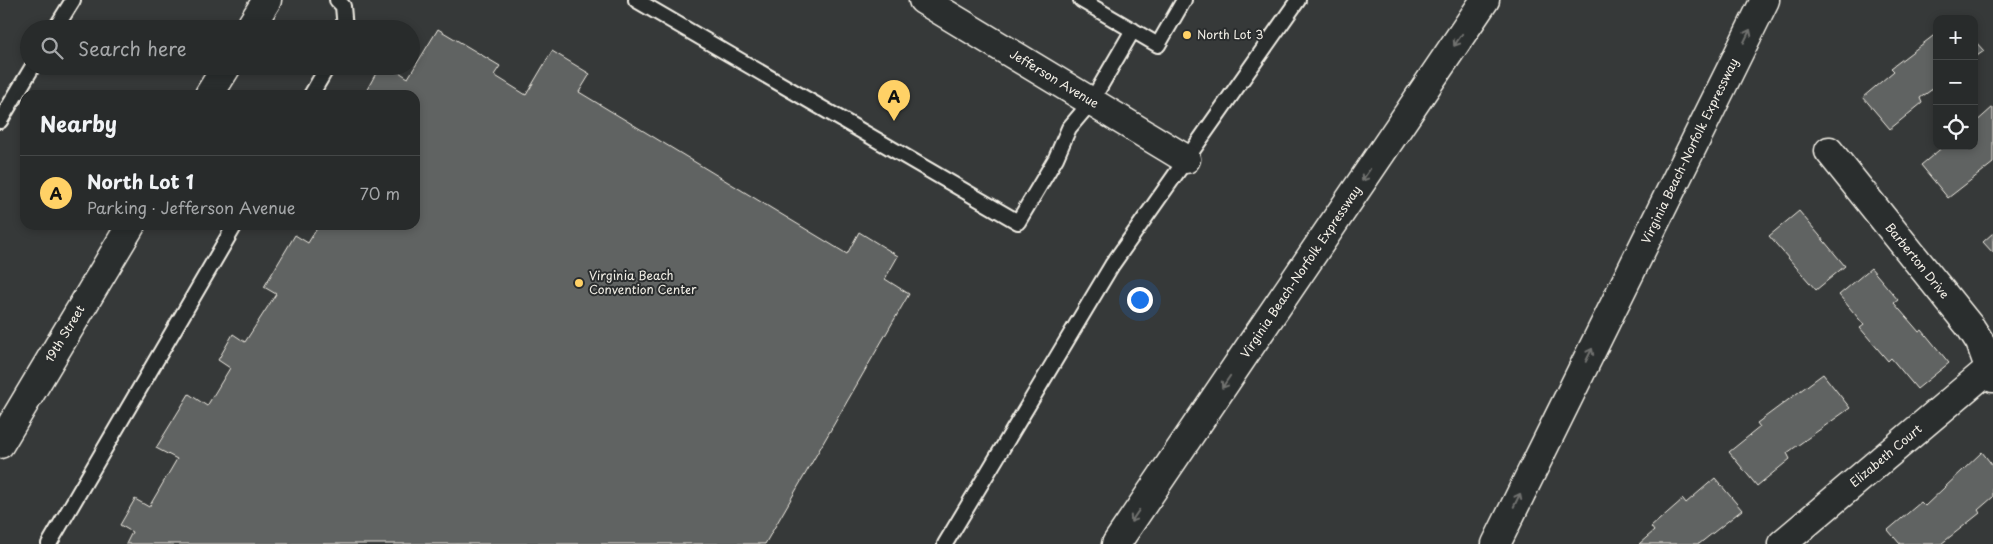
<!DOCTYPE html>
<html lang="en">
<head>
<meta charset="utf-8">
<style>
  :root { --surface:#282b2b; --page:#343737; --text:#f1f3f6; --muted:#a5a7a9; --line:#444747; --accent:#ffd166 }
  body { margin:0; font-family:"Playpen Sans",sans-serif; background:var(--page); color:var(--text) }
  .controls { position:absolute; right:15px; top:15px; display:grid; overflow:hidden; border-radius:10px; box-shadow:0 2px 8px #0003 }
  .controls button { width:45px; height:45px; display:grid; place-items:center; padding:0; border:0; border-bottom:1px solid var(--line); background:var(--surface); color:var(--text); font:25px sans-serif }
  .you { position:absolute; left:1139px; top:299px; width:18px; height:18px; margin:-12px; border:4px solid #fff; border-radius:50%; background:#1a73e8; box-shadow:0 0 0 8px #1a73e833 }
  .badge { display:grid; place-items:center; width:32px; height:32px; border-radius:50%; background:var(--accent); color:#111; font-size:16px; font-weight:700 }
  .pin { position:absolute; translate:-50% -41px; filter:drop-shadow(0 1px 2px #0008) }
  .pin::after { content:''; position:absolute; top:26px; width:18px; height:15px; background:inherit; clip-path:polygon(0 0,100% 0,50% 100%) }
  .list { margin:0; padding:0; list-style:none }
  h2 { display:flex; justify-content:space-between; align-items:center; height:65px; margin:0; padding:0 20px; font-size:21px }
  h2 small { font-size:16px; font-weight:400; color:var(--muted) }
  .list li { display:grid; grid-template-columns:32px 1fr auto; gap:15px; align-items:center; box-sizing:border-box; height:75px; padding:0 20px; border-top:1px solid var(--line) }
  .list b { display:block; font-size:19px; white-space:nowrap }
  .list p { margin:0; font-size:16px; white-space:nowrap; color:var(--muted) }
  .list em { font-size:16px; font-style:normal; color:var(--muted) }
  .icon { flex:none; width:28px; height:28px; fill:none; stroke:currentColor; stroke-width:2; stroke-linecap:round; stroke-linejoin:round }
  .map { position:relative; flex:none; width:1993px; height:544px; overflow:hidden }
  .search { position:absolute; background:var(--surface); box-shadow:0 2px 8px #0003; left:20px; top:20px; width:400px; height:55px; display:flex; align-items:center; gap:12px; box-sizing:border-box; padding:0 18px; border-radius:28px; color:var(--muted); font-size:19px }
  .panel { position:absolute; background:var(--surface); box-shadow:0 2px 8px #0003; left:20px; top:90px; width:400px; height:140px; border-radius:15px }
  .map>svg:first-child { display:block }
  .building { fill:#616362; stroke:#f4f1e8 }
  .lines { fill:none; stroke-linecap:round; stroke-linejoin:round }
  .lane-casing { stroke:#f4f1e8; stroke-width:18 }
  .street-casing { stroke:#f4f1e8; stroke-width:31 }
  .secondary-casing { stroke:#f4f1e8; stroke-width:31 }
  .highway-casing { stroke:#f4f1e8; stroke-width:31 }
  .lane { stroke:#2a2d2e; stroke-width:14 }
  .street { stroke:#2a2d2e; stroke-width:28 }
  .secondary { stroke:#2a2d2e; stroke-width:28 }
  .highway { stroke:#2a2d2e; stroke-width:28 }
  .oneway { stroke:#71726f }
  .poi-dot { fill:#ffd166; stroke:#2a2d2e; stroke-width:2 }
  .labels { text-anchor:middle; stroke-width:4; stroke-linejoin:round; paint-order:stroke }
  .poi-label { font-size:12px; fill:#f4f1e8; stroke:#2a2d2e; text-anchor:start }
  .street-label { font-size:12px; fill:#f4f1e8; stroke:#2a2d2e }
</style>
</head>
<body>
<div class="map">
<svg width="1993" height="544" viewBox="0 0 1993 544">
  <rect width="100%" height="100%" fill="#363939"/>
  <filter id="ink" filterUnits="userSpaceOnUse"><feTurbulence type="fractalNoise" baseFrequency=".02" numOctaves="2"/><feDisplacementMap in="SourceGraphic" scale="10" xChannelSelector="R" yChannelSelector="G"/><feConvolveMatrix kernelMatrix="1 2 1 2 8 2 1 2 1" color-interpolation-filters="sRGB"/></filter>
  <g filter="url(#ink)">
    <path class="building" d="M438 29 500 66 494 75 526 95 552 51 590 74 579 92 847 254 859 232 898 256 885 279 909 294 765 544H126L132 532 120 525 135 499 149 507 177 459 156 448 189 394 207 406 230 368 218 360 233 334 245 342 276 294 264 287 295 235 308 243 319 225H415V95H364L380 66H390L408 78Z
      M1937 33V86L1920 98 1922 103 1890 129 1863 97 1894 71 1891 68Z
      M1974 40 1984 51 1974 58Z
      M1993 107V163L1948 198 1921 165 1944 146H1974V124Z
      M1799 211 1845 266 1816 290 1769 236Z
      M1993 233V253L1983 242Z
      M1871 268 1898 300 1894 303 1919 332 1922 330 1949 363 1917 389 1891 358 1888 361 1860 328 1864 325 1839 295Z
      M1823 374 1850 408 1787 453 1790 459 1757 486 1729 452 1760 427 1757 423Z
      M1982 452 1993 466V497L1978 510 1980 513 1941 544H1900L1888 530 1921 502 1925 506Z
      M1715 478 1742 510 1699 544H1639L1654 531 1651 527 1683 499 1686 503Z"/>
    <g class="lines">
      <g class="lane-casing">
        <path id="lane" d="M337 0 343 6 345 29
          M636 0 1018 222 1056 158 1069 128 1091 102 1133 30
          M1081 0 1158 45 1184 0
          M55 29 73 0
          M311 95 328 66
          M0 121 33 66
          M49 544 235 225
          M945 544 1112 265 1298 0"/>
      </g>
      <g class="street-casing">
        <path id="street" d="M923 0 1186 159
          M1829 151 1971 328 1980 342 1993 378
          M1782 544 1990 368"/>
      </g>
      <g class="secondary-casing">
        <path id="secondary" d="M249 29 267 0
          M209 95 227 66
          M0 444 131 225"/>
      </g>
      <g class="highway-casing">
        <path id="highway" d="M1116 544 1485 0
          M1496 544 1765 0"/>
      </g>
      <use href="#lane" class="lane"/>
      <use href="#street" class="street"/>
      <use href="#secondary" class="secondary"/>
      <use href="#highway" class="highway"/>
    </g>
    <defs><path id="oneway-shaft" d="M-6 0H5M1.5-3L5.5 0L1.5 3" fill="none" stroke-width="1.6" stroke-linecap="round" stroke-linejoin="round" transform="scale(1.25)"/></defs>
    <g class="oneway">
      <use href="#oneway-shaft" transform="translate(1747 36) rotate(-64)"/>
      <use href="#oneway-shaft" transform="translate(1458 40) rotate(124)"/>
      <use href="#oneway-shaft" transform="translate(1366 175) rotate(124)"/>
      <use href="#oneway-shaft" transform="translate(1589 355) rotate(-64)"/>
      <use href="#oneway-shaft" transform="translate(1226 382) rotate(124)"/>
      <use href="#oneway-shaft" transform="translate(1517 500) rotate(-64)"/>
      <use href="#oneway-shaft" transform="translate(1135 516) rotate(124)"/>
    </g>
  </g>
  <g class="poi-dot">
    <circle cx="1187" cy="35" r="5"/>
    <circle cx="579" cy="283" r="5"/>
  </g>
  <g class="labels">
    <g class="poi-label">
      <text x="1197" y="39">North Lot 3</text>
      <text x="589" y="280">Virginia Beach<tspan x="589" dy="14">Convention Center</tspan></text>
    </g>
    <g class="street-label">
      <text transform="translate(1054 79) rotate(31)" y="4">Jefferson Avenue</text>
      <text transform="translate(1690 151) rotate(-64)" y="4">Virginia Beach-Norfolk Expressway</text>
      <text transform="translate(1917 261) rotate(51)" y="4">Barberton Drive</text>
      <text transform="translate(1301 272) rotate(-56)" y="4">Virginia Beach-Norfolk Expressway</text>
      <text transform="translate(65 334) rotate(-59)" y="4">19th Street</text>
      <text transform="translate(1886 456) rotate(-40)" y="4">Elizabeth Court</text>
    </g>
  </g>
</svg>
<div class="controls">
<button>+</button>
<button>−</button>
<button><svg class="icon" aria-label="locate" viewBox="0 0 24 24"><circle cx="12" cy="12" r="6"/><path d="M12 2v4M12 18v4M2 12h4M18 12h4"/></svg></button>
</div>
<div class="you"></div>
<div class="pin badge" style="left:894px;top:121px">A</div>
<div class="search"><svg class="icon" aria-label="search" viewBox="0 0 24 24"><circle cx="10" cy="10" r="6"/><path d="M15 15l6 6"/></svg>Search here</div>
<section class="panel">
<h2>Nearby<small></small></h2>
<ul class="list">
<li><span class="badge">A</span><div><b>North Lot 1</b><p>Parking · Jefferson Avenue</p></div><em>70 m</em></li>
</ul>
</section>
</div>
</body>
</html>
